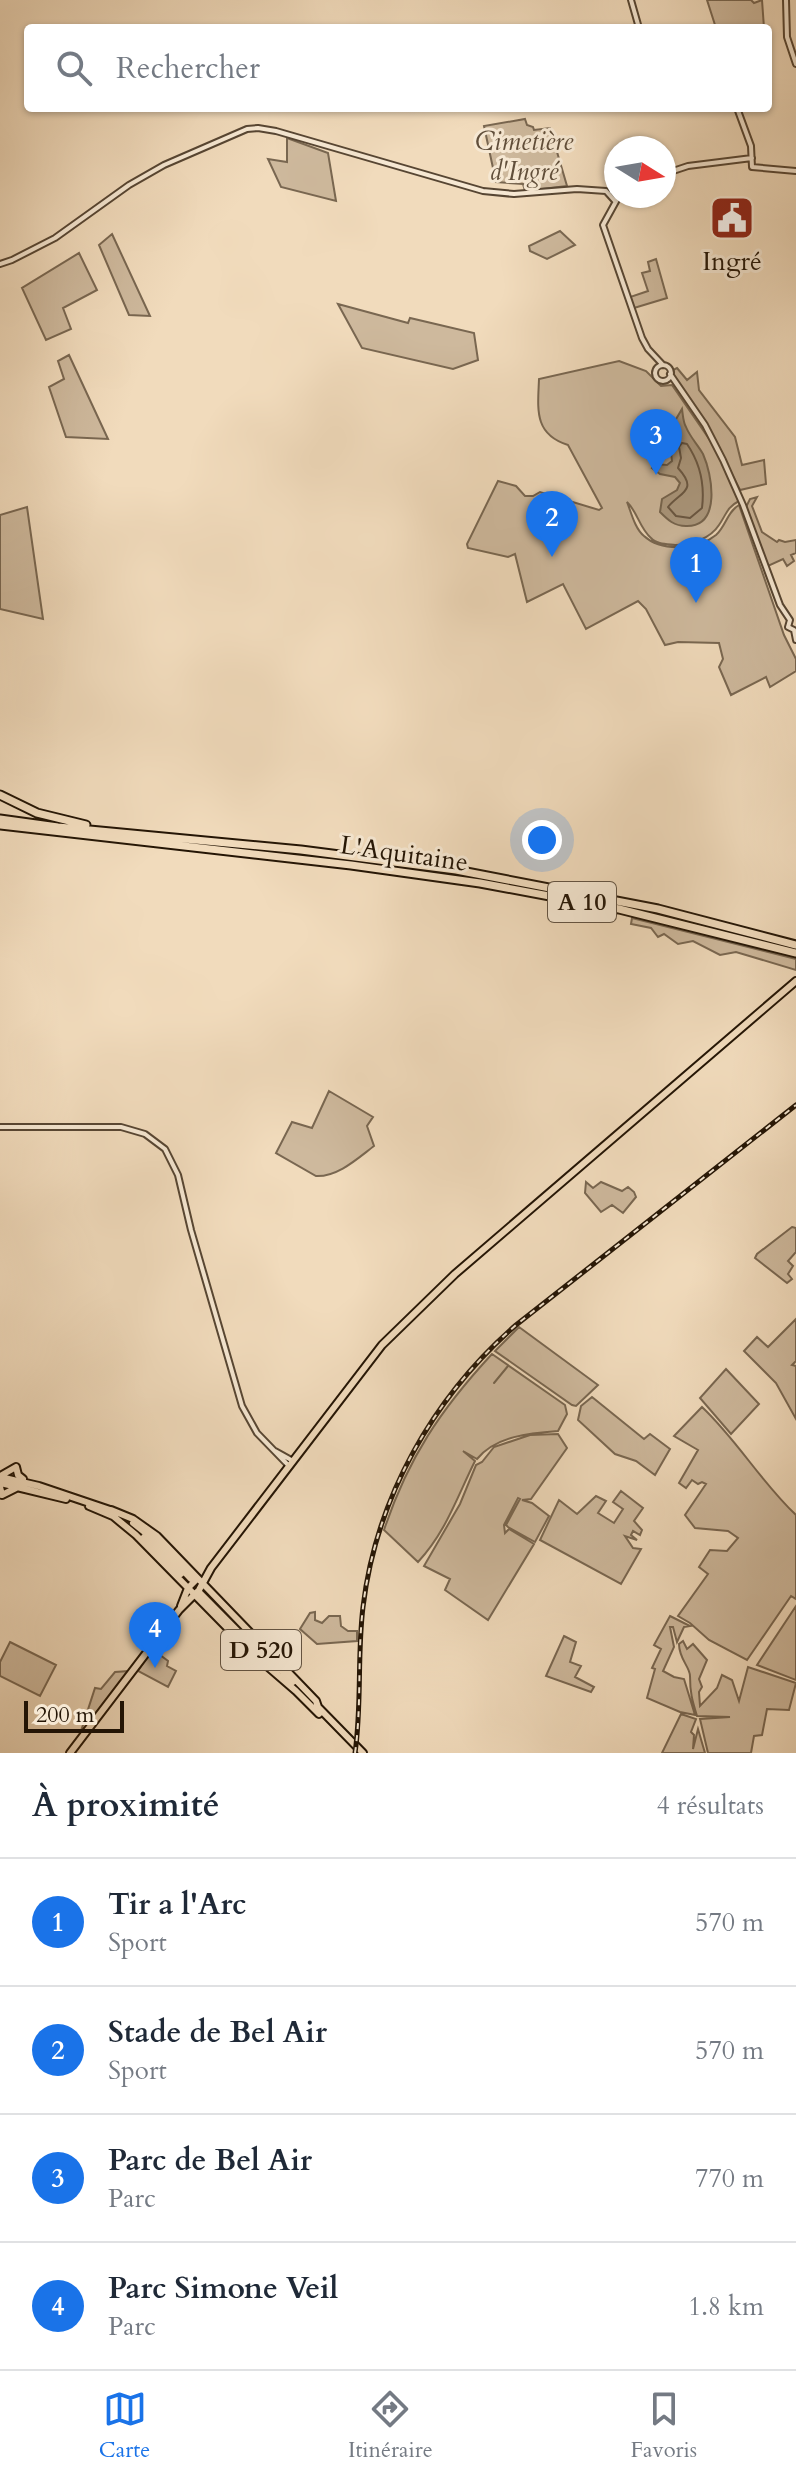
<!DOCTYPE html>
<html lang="fr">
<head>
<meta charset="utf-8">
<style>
  :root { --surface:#fff; --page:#f2f2f3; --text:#1f2937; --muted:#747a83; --line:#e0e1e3; --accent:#1a73e8 }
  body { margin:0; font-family:Cardo,serif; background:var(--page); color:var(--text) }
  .compass { position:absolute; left:604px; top:136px; width:72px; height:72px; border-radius:50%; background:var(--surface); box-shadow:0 2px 6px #0004; rotate:101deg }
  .scale { position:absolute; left:24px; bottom:20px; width:100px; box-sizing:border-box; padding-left:8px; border:4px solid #241505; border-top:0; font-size:22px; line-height:28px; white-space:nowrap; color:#241505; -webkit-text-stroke:6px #f6e8d3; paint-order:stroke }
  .you { position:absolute; left:542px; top:840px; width:28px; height:28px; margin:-20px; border:6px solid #fff; border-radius:50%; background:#1a73e8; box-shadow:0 0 0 12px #1a73e833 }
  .badge { display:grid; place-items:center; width:52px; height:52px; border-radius:50%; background:var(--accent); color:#fff; font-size:26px; font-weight:700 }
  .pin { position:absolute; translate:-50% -66px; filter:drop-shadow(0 2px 4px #0008) }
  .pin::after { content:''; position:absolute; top:42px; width:28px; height:24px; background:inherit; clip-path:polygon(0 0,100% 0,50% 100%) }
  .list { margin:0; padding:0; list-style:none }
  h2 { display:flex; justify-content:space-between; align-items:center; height:104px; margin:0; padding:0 32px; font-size:34px }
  h2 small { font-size:26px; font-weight:400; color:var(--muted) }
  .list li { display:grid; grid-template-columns:52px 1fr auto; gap:24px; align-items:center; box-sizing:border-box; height:128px; padding:0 32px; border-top:2px solid var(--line) }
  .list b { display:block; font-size:30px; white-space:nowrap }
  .list p { margin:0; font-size:26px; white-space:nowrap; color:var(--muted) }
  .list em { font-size:26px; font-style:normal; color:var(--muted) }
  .icon { flex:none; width:44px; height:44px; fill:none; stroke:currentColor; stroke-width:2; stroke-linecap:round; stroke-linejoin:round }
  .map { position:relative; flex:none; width:796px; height:1753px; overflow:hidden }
  .search { position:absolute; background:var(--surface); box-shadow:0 2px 6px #0004; left:24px; right:24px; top:24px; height:88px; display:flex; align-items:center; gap:20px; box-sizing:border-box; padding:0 28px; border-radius:8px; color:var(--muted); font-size:30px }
  .sheet { height:616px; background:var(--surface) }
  nav { display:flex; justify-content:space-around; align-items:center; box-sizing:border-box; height:112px; border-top:2px solid var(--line); background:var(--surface); font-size:22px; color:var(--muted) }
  nav a { display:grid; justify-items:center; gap:4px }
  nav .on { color:var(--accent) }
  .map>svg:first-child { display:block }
  .green { fill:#ceb99d; stroke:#796751; stroke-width:2 }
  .water { fill:#ab987e; stroke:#75644e; stroke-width:2 }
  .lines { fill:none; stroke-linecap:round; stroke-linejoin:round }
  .shore { stroke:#685642; stroke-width:2 }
  .stream { stroke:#75644e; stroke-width:2 }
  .minor-casing { stroke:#574633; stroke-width:8 }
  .major-casing { stroke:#241505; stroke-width:10 }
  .highway-casing { stroke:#241505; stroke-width:11 }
  .minor { stroke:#f6e8d3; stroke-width:4 }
  .major { stroke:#f1dbbc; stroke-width:6 }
  .highway { stroke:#f1dbbc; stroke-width:7 }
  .rail-casing { stroke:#241505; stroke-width:5 }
  .rail { stroke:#f6e8d3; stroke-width:2; stroke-dasharray:6; stroke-linecap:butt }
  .labels { text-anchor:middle; stroke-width:6; stroke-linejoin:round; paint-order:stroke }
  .shield { fill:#f6e8d3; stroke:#635443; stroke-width:2 }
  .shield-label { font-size:24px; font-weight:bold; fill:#241505 }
  .park-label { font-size:26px; font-style:italic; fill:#604e3a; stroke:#f6e8d3 }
  .poi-label { font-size:26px; fill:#241505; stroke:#f6e8d3 }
  .street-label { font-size:26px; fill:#241505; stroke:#f6e8d3 }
</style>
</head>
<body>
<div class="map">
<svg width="796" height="1753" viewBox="0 0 796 1753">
  <rect width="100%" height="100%" fill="#f1dbbc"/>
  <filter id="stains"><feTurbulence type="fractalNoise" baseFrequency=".0025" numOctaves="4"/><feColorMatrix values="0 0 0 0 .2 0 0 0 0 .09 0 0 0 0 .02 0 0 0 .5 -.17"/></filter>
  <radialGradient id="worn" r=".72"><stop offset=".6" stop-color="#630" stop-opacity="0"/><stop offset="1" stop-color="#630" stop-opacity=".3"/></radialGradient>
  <path class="green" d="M707 0H751L754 3 762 0 764 28H716Z
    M525 119 527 125 533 127 534 130 550 128 567 186 525 191 523 184 496 182 484 126Z
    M287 138 328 153 336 201 281 187 268 159 287 162Z
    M560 231 575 245 547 259 530 251 529 246Z
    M112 234 150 316 129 315 99 245Z
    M79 253 97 290 63 308 71 329 46 340 22 288Z
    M656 259 667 298 634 308 630 297 648 291 642 273 650 271 648 262Z
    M338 304 408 323 410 318 474 333 478 360 453 369 362 348Z
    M69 355 108 439 66 437 49 387 64 379 58 361Z
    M619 361 646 371 661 386 672 385 716 449 739 501C727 507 726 515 719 525 710 539 691 545 675 545 667 544 656 544 651 538 640 529 637 511 627 502 631 512 635 529 644 536 661 552 698 550 716 535 726 526 727 512 739 505L784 635 796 659V671L770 687 766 677 731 695 719 667 723 659 719 643 678 642 665 645 646 609 638 601 586 629 563 584 527 602 515 554 508 557 468 548 467 544 498 481 516 486 525 496H533L540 492 599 510 602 508 568 445C533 434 538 408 539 379Z
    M677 368 687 380 697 372 699 390 735 437 742 465 764 460 766 484 740 490 706 424 674 378 673 370Z
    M757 497 752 506 762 532 777 542 779 540 785 542 796 540V553L791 555 794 561 787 566 783 559 768 566 746 507 750 499Z
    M27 507 43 619 0 609V515Z
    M632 918 796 959V970L736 952 720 955 693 941 678 944 664 934 658 937 651 928 631 924Z
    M329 1091 373 1117 367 1126 374 1146C358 1158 338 1177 316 1176L276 1153 292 1122 312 1128Z
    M586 1182 593 1188 601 1182 622 1191 628 1187 634 1192 636 1197 623 1213 612 1205 601 1212 585 1193Z
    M792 1227 796 1228V1252L788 1261 793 1266 788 1274 792 1279 787 1283 755 1258 757 1254Z
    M796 1319V1361L792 1365 796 1366V1419L776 1383 744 1351 757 1337 768 1347Z
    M519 1327 598 1385 576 1406 572 1405 495 1351Z
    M492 1354 565 1405 567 1414 558 1431C530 1433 496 1436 477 1459L463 1451 475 1461C457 1497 446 1532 418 1562L384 1530C408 1458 441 1409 492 1354Z
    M726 1369 759 1404 731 1434 700 1398Z
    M592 1397 644 1439 650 1434 670 1449 655 1475 636 1461 615 1454 578 1420 581 1406Z
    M702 1407C737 1440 761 1482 796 1515V1599L791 1596 747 1660 709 1640 690 1623 678 1616 708 1574 699 1567 710 1550 727 1551 738 1538 728 1531 695 1528 685 1515 706 1484 702 1482 698 1484 692 1480 686 1488 679 1483 698 1450 674 1436Z
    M558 1434 567 1448 531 1499 522 1500 532 1503 549 1516 535 1542 508 1527 506 1525 520 1499 518 1498 504 1525 505 1533 509 1529 534 1544 488 1620 445 1590 450 1579 424 1566 460 1504 476 1465 482 1462 494 1447 530 1435Z
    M621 1491 643 1508 634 1521 642 1530 640 1535 633 1531 631 1535 637 1540 625 1536 633 1548 641 1549 621 1584 540 1540 559 1500 577 1514 596 1496 606 1501 598 1513 614 1523 623 1509 613 1502Z
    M796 1606V1680L757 1665Z
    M315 1612V1620L322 1623 329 1616H340L341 1626 348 1631H357V1641L317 1644 300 1629 310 1613Z
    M670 1616 690 1626 684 1627 677 1642 673 1627H670L674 1647 663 1671 674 1677 684 1679 695 1715 680 1712 647 1698 655 1669 652 1668 661 1649 654 1645Z
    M564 1636 576 1642 570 1662 581 1666 575 1677 594 1687 591 1692 546 1676Z
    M683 1641 687 1649 693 1644 707 1660 699 1679 702 1687 699 1692 700 1706 717 1688 722 1675 732 1680 739 1701 748 1667 796 1683 789 1710 767 1709 762 1735 754 1736 751 1753H708L700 1719 730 1717 697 1716C692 1700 690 1692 690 1676 690 1667 679 1659 679 1644Z
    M10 1642 56 1665 40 1696 0 1676V1662Z
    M152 1649 168 1661 167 1666 176 1671 168 1687 138 1671Z
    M130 1671 85 1728H82L95 1688 101 1689 115 1672Z
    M681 1714 696 1719 691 1732 694 1735 693 1749 698 1729 705 1753H662Z"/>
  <path class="water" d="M682 409C683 415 683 422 686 427 690 437 698 445 703 454 712 474 722 527 686 526 674 526 668 520 660 512L662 499 677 490 680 483 675 477 660 474 652 468 655 464 667 465 672 461 671 452 659 447 657 441 662 438H676V431L672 426Z"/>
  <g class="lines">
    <path class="shore" d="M682 443 687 444C700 463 705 484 702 508L690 518 676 516 668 507C680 492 699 491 678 468L681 458 679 447Z"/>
    <path class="stream" d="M494 1383 508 1366"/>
    <g class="minor-casing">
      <path id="minor" d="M631 0 639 28
        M786 0 787 37 796 64
        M737 108 751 146 752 167 796 171
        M664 174 688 166 752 158
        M619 196 603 225 642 338 648 349 663 365
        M0 264 12 260 55 238 129 185 164 165 247 129 258 128 276 131 483 191 514 194 577 189 606 191 615 201
        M655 373a8 8 0 1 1 16 0a8 8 0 1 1-16 0Z
        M670 374 705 425 723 460 743 505 780 605 790 620 788 627 794 630 796 640
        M0 1127H121L145 1134 165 1149 178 1175 191 1230 242 1406 257 1433 289 1466
        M275 1451 293 1461"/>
    </g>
    <g class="major-casing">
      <path id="major" d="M2 1475 16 1467 18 1475 23 1479
        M0 1477 39 1486 113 1511
        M0 1483 66 1499
        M0 1487 2 1495 16 1488
        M89 1506 115 1517
        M111 1510 133 1519 157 1536 316 1701 318 1707 363 1753
        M113 1516 136 1535 252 1653 296 1691
        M133 1523 153 1539 191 1579
        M144 1537 181 1574
        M201 1594 277 1671
        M181 1606 188 1588 197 1579
        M276 1665 293 1682
        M296 1691 319 1714
        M70 1753 179 1610 199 1590 211 1568 382 1345 455 1274 796 981"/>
    </g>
    <g class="highway-casing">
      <path id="highway" d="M0 795 37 813 86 825
        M0 819 58 827 301 850 456 870 658 909 796 945
        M0 825 351 865 480 883 619 909 796 953"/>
    </g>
    <use href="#minor" class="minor"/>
    <use href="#major" class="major"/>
    <use href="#highway" class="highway"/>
    <g class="rail-casing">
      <path id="rail" d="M355 1753C362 1705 357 1656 363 1607 376 1498 433 1397 516 1325L796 1105"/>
    </g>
    <use href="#rail" class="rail"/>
  </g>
  <defs>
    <g id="civic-square" transform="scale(2.3)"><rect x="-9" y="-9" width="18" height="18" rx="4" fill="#8f2418" stroke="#f6e8d3"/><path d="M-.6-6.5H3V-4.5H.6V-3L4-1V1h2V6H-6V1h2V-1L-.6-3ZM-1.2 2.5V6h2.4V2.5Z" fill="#fff"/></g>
  </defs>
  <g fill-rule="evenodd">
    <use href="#civic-square" x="732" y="218"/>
  </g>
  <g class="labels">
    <g class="shield">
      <rect x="548" y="882" width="68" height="40" rx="6"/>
      <rect x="221" y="1630" width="80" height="40" rx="6"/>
    </g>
    <g class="shield-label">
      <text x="582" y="910">A 10</text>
      <text x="261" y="1658">D 520</text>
    </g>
    <g class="park-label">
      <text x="524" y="150">Cimetière<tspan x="524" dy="30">d'Ingré</tspan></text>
    </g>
    <g class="poi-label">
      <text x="732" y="270">Ingré</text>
    </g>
    <g class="street-label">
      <text transform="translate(404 853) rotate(8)" y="9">L'Aquitaine</text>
    </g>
  </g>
  <rect width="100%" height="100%" filter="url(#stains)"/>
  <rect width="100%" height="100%" fill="url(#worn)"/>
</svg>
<svg class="compass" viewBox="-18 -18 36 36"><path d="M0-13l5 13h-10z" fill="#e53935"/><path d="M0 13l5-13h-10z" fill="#747a83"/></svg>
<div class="scale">200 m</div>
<div class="you"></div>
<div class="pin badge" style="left:696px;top:603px">1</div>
<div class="pin badge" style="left:552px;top:557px">2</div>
<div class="pin badge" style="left:656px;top:475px">3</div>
<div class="pin badge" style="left:155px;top:1668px">4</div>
<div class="search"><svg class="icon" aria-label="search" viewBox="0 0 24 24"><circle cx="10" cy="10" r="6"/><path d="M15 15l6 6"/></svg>Rechercher</div>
</div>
<section class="sheet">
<h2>À proximité<small>4 résultats</small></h2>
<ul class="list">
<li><span class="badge">1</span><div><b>Tir a l'Arc</b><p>Sport</p></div><em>570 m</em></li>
<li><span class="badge">2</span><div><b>Stade de Bel Air</b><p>Sport</p></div><em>570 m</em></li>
<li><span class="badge">3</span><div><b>Parc de Bel Air</b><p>Parc</p></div><em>770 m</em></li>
<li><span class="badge">4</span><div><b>Parc Simone Veil</b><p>Parc</p></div><em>1.8 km</em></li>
</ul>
</section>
<nav>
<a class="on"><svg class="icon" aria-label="map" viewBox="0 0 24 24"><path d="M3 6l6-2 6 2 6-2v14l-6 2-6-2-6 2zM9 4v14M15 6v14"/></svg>Carte</a>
<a><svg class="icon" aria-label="directions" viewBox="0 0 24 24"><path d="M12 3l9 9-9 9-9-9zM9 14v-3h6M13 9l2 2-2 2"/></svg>Itinéraire</a>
<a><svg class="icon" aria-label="saved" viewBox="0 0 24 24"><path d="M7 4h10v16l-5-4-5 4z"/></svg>Favoris</a>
</nav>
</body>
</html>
